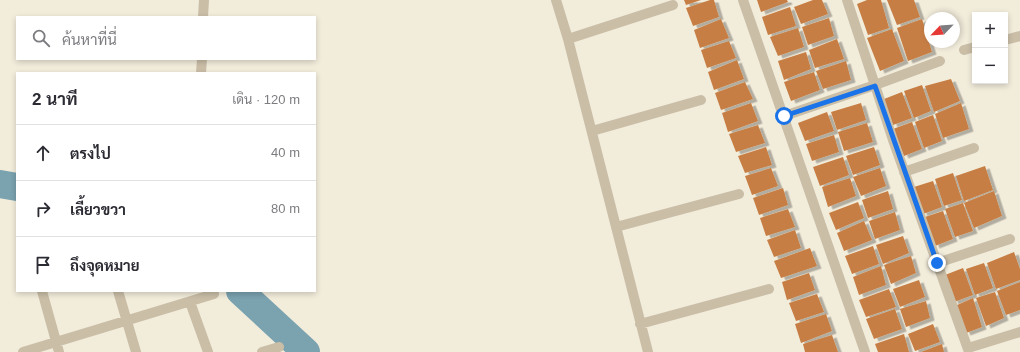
<!DOCTYPE html>
<html lang="th">
<head>
<meta charset="utf-8">
<style>
  :root { --surface:#fff; --page:#f7f7f7; --text:#2b2b33; --muted:#7c7c81; --line:#e1e1e2 }
  body { margin:0; font-family:Helvetica,Sarabun,sans-serif; background:var(--page); color:var(--text) }
  .controls { position:absolute; right:12px; top:12px; display:grid; overflow:hidden; border-radius:0px; box-shadow:0 2px 6px #0003 }
  .controls button { width:36px; height:36px; display:grid; place-items:center; padding:0; border:0; border-bottom:1px solid var(--line); background:var(--surface); color:var(--text); font:20px sans-serif }
  .compass { position:absolute; left:924px; top:12px; width:36px; height:36px; border-radius:50%; background:var(--surface); box-shadow:0 2px 6px #0003; rotate:245deg }
  .stop { position:absolute; width:12px; height:12px; margin:-9px; border:3px solid #1a73e8; border-radius:50%; background:#fff }
  .stop.end { background:#1a73e8; border-color:#fff; box-shadow:0 1px 4px #0008 }
  .list { margin:0; padding:0; list-style:none }
  h2 { display:flex; justify-content:space-between; align-items:center; height:52px; margin:0; padding:0 16px; font-size:17px }
  h2 small { font-size:13px; font-weight:400; color:var(--muted) }
  .list li { display:grid; grid-template-columns:26px 1fr auto; gap:12px; align-items:center; box-sizing:border-box; height:56px; padding:0 16px; border-top:1px solid var(--line) }
  .list b { display:block; font-size:15px; white-space:nowrap }
  .list em { font-size:13px; font-style:normal; color:var(--muted) }
  .icon { flex:none; width:22px; height:22px; fill:none; stroke:currentColor; stroke-width:2; stroke-linecap:round; stroke-linejoin:round }
  .map { position:relative; flex:none; width:1020px; height:352px; overflow:hidden }
  .search { position:absolute; background:var(--surface); box-shadow:0 2px 6px #0003; left:16px; top:16px; width:300px; height:44px; display:flex; align-items:center; gap:10px; box-sizing:border-box; padding:0 14px; border-radius:0px; color:var(--muted); font-size:15px }
  .panel { position:absolute; background:var(--surface); box-shadow:0 2px 6px #0003; left:16px; top:72px; width:300px; height:220px; border-radius:0px }
  .map>svg:first-child { display:block }
  .lines { fill:none; stroke-linecap:round; stroke-linejoin:round }
  .river { stroke:#7aa2af; stroke-width:28 }
  .building { fill:#c77e44; filter:url(#shadow) }
  .minor { stroke:#cabea7; stroke-width:10 }
  .route { stroke:#1a73e8; stroke-width:5 }
</style>
</head>
<body>
<div class="map">
<svg width="1020" height="352" viewBox="0 0 1020 352">
  <defs>
    <filter id="shadow"><feDropShadow dx="4.5" dy="2.5" stdDeviation="0" flood-color="#0004"/></filter>
  </defs>
  <rect width="100%" height="100%" fill="#f2ecdb"/>
  <g class="lines">
    <path class="river" d="M0 184 17 187
      M240 291 306 352"/>
  </g>
  <path class="building" d="M684 0H701L686 5Z
    M710 0H714L719 17 693 26 686 8Z
    M757 0H787L788 2 761 12Z
    M813 0H822L828 14 801 24 794 7Z
    M867 0H881L889 28 868 35 857 4Z
    M887 0H914L920 17 897 25Z
    M790 7 796 26 768 35 762 17Z
    M829 18 834 36 808 45 802 27Z
    M721 19 729 38 700 48 694 30Z
    M922 19 932 52 908 61 897 28Z
    M798 28 804 47 778 56 770 37Z
    M892 29 904 61 880 71 867 38Z
    M837 39 844 59 815 68 809 50Z
    M729 41 736 58 707 68 701 50Z
    M806 52 811 69 784 80 778 61Z
    M737 60 744 79 714 90 708 72Z
    M846 61 851 80 823 89 816 71Z
    M814 72 820 90 791 101 784 82Z
    M951 79 960 101 934 112 925 86Z
    M745 82 753 99 721 110 715 93Z
    M922 85 931 111 914 118 904 91Z
    M902 92 912 118 893 125 884 99Z
    M751 103 758 121 728 132 722 113Z
    M861 103 866 120 837 130 831 112Z
    M961 103 969 129 943 138 935 114Z
    M827 112 834 131 805 141 798 123Z
    M933 115 942 141 924 148 915 122Z
    M912 122 922 149 904 156 893 129Z
    M867 123 873 142 844 151 838 132Z
    M758 125 765 143 736 152 729 134Z
    M834 135 839 152 812 161 806 144Z
    M766 147 772 165 745 173 738 156Z
    M874 147 880 165 853 175 846 156Z
    M843 157 849 175 820 186 813 167Z
    M985 166 993 190 964 201 956 176Z
    M771 168 778 186 752 195 745 176Z
    M880 168 886 186 861 196 853 177Z
    M953 173 962 200 944 206 935 179Z
    M850 178 856 196 828 207 822 187Z
    M933 181 942 207 923 214 914 187Z
    M783 188 788 205 759 215 753 198Z
    M888 191 893 209 868 218 862 200Z
    M994 191 1002 216 974 228 964 203Z
    M858 202 864 218 836 230 829 213Z
    M963 203 973 231 955 237 945 209Z
    M788 209 795 227 766 236 760 218Z
    M943 211 953 239 935 246 925 217Z
    M895 212 900 230 875 239 869 221Z
    M864 221 872 240 844 251 837 233Z
    M795 230 801 248 774 257 767 240Z
    M903 236 909 253 883 264 876 245Z
    M873 246 879 264 852 274 845 256Z
    M810 248 817 266 781 278 774 261Z
    M1014 252 1020 269V280L996 289 987 263Z
    M911 256 916 273 891 284 884 265Z
    M984 263 993 288 975 295 966 269Z
    M881 266 886 285 859 295 853 277Z
    M963 268 973 295 954 302 945 275Z
    M809 273 815 290 787 300 782 282Z
    M919 280 925 297 900 307 893 289Z
    M1020 282V310L1006 315 997 291Z
    M889 289 896 307 866 317 859 300Z
    M995 292 1004 318 986 326 976 298Z
    M817 294 824 312 796 321 789 303Z
    M973 298 982 327 966 333 955 306Z
    M926 301 930 318 906 327 900 309Z
    M895 309 902 329 874 339 866 319Z
    M826 314 832 331 801 343 795 324Z
    M933 324 940 342 915 351 908 334Z
    M904 334 909 352H878L875 344Z
    M832 335 838 352H805L803 344Z
    M942 344 944 352H921Z"/>
  <g class="lines">
    <path class="minor" d="M556 0 568 39 648 352
      M743 0 865 352
      M847 0 893 140 969 352
      M203 17 204 0
      M568 39 673 5
      M1005 40 1020 36
      M964 50 975 47
      M201 73 202 59
      M784 116 875 85 940 61
      M592 131 701 100
      M904 172 974 148
      M616 227 739 194
      M937 263 1010 239
      M42 291 59 352
      M118 291 136 352
      M190 302 208 352
      M640 324 769 289
      M968 348 1020 332
      M23 352 214 294
      M262 352 279 347"/>
  </g>
  <g class="lines">
    <path class="route" d="M784 116 875 86 937 263"/>
  </g>
</svg>
<div class="controls">
<button>+</button>
<button>−</button>
</div>
<svg class="compass" viewBox="-18 -18 36 36"><path d="M0-13l5 13h-10z" fill="#e53935"/><path d="M0 13l5-13h-10z" fill="#7c7c81"/></svg>
<div class="stop" style="left:784px;top:116px"></div>
<div class="stop end" style="left:937px;top:263px"></div>
<div class="search"><svg class="icon" aria-label="search" viewBox="0 0 24 24"><circle cx="10" cy="10" r="6"/><path d="M15 15l6 6"/></svg>ค้นหาที่นี่</div>
<section class="panel">
<h2>2 นาที<small>เดิน · 120 m</small></h2>
<ul class="list">
<li><svg class="icon" aria-label="ahead" viewBox="0 0 24 24"><path d="M12 20V5M6 11l6-6 6 6"/></svg><div><b>ตรงไป</b></div><em>40 m</em></li>
<li><svg class="icon" aria-label="right" viewBox="0 0 24 24"><path d="M7 20v-9h11M14 6l5 5-5 5"/></svg><div><b>เลี้ยวขวา</b></div><em>80 m</em></li>
<li><svg class="icon" aria-label="arrive" viewBox="0 0 24 24"><path d="M6 21V4h12l-3 4 3 4H6"/></svg><div><b>ถึงจุดหมาย</b></div></li>
</ul>
</section>
</div>
</body>
</html>
